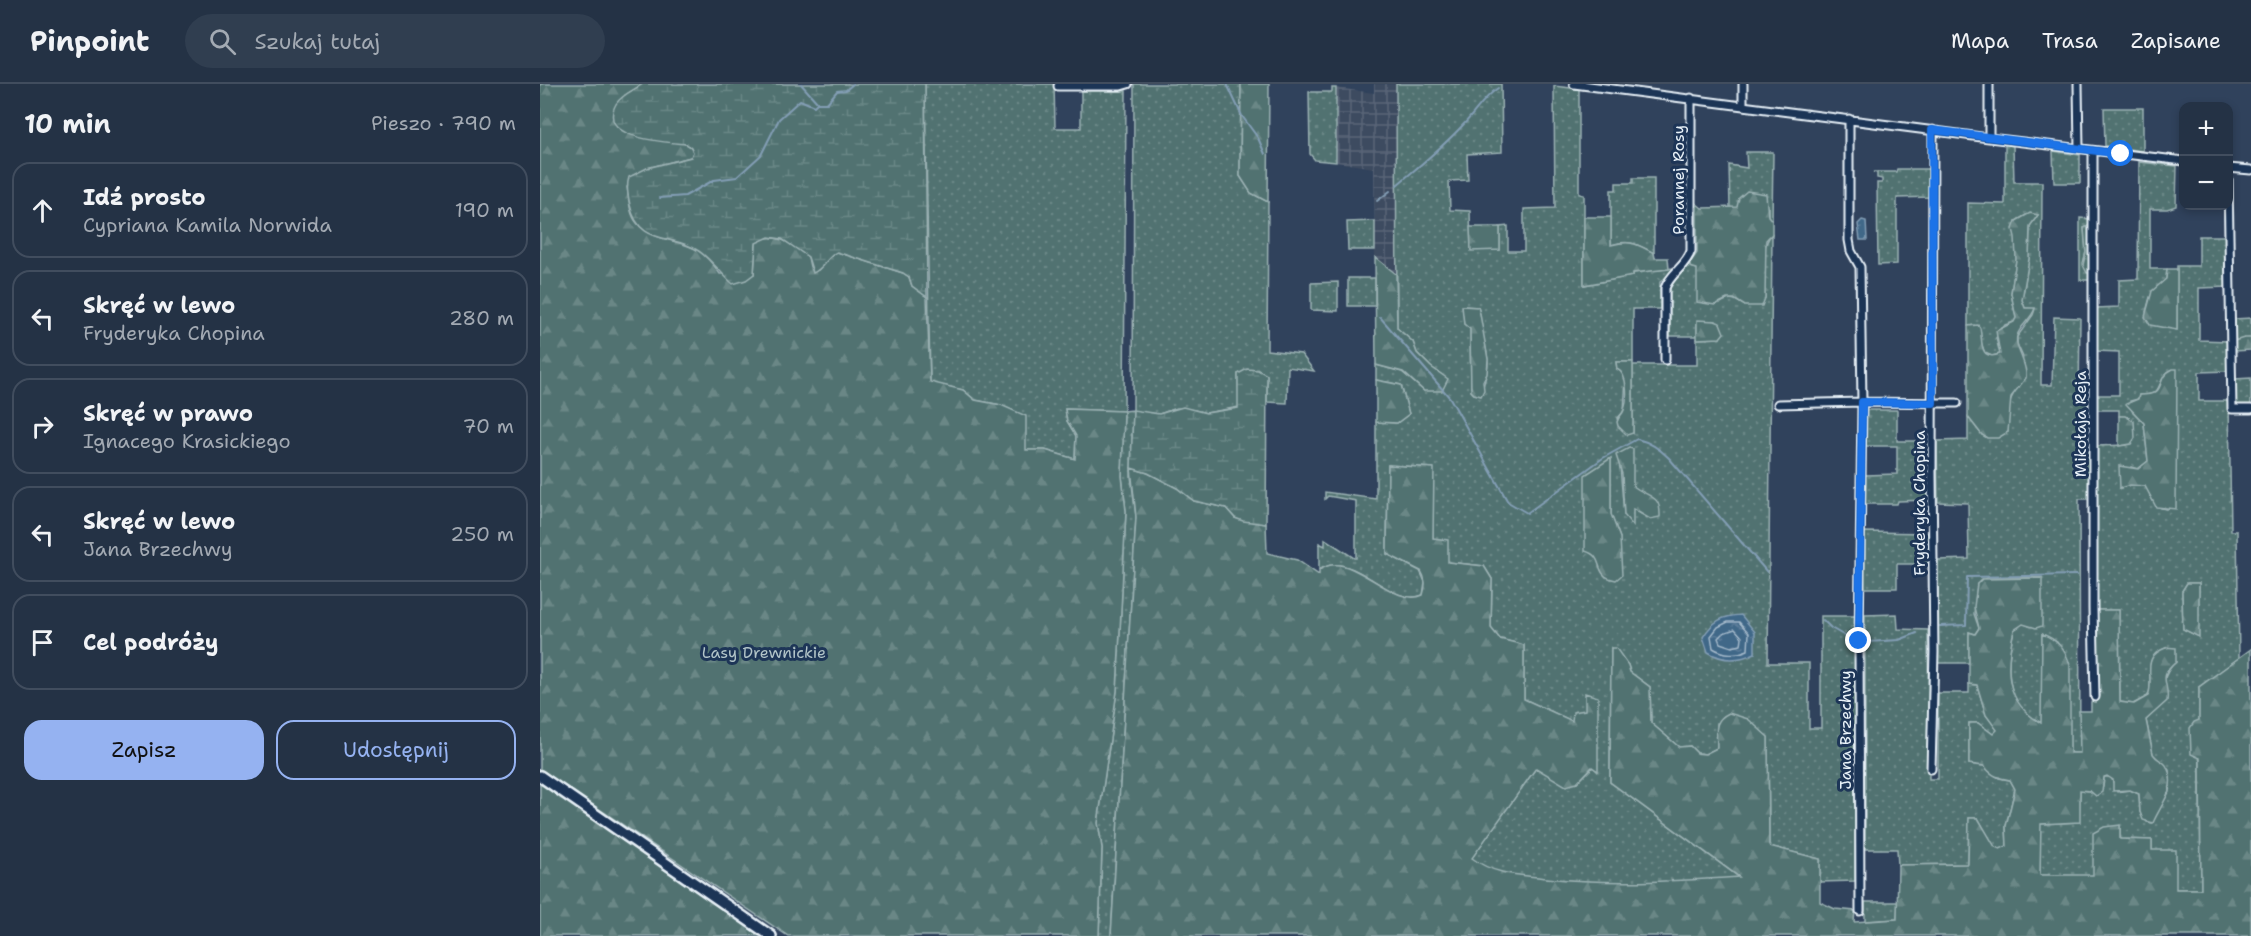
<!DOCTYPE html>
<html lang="pl">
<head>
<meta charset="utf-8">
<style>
  :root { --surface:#243245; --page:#303e50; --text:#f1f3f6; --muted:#a3aab3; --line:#414d5e; --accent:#95b2f1 }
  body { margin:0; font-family:"Shantell Sans",sans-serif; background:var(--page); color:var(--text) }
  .controls { position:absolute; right:18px; top:18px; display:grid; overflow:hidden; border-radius:12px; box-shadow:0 3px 9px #0003 }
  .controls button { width:54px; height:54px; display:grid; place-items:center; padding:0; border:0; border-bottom:2px solid var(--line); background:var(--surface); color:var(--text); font:30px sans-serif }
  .stop { position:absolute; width:18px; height:18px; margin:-14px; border:4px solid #1a73e8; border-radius:50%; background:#fff }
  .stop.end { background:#1a73e8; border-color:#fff; box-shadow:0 2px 6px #0008 }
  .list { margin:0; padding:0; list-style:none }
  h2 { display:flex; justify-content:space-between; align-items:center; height:78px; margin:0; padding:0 24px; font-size:26px }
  h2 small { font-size:20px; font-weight:400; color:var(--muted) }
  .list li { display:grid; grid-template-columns:39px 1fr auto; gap:18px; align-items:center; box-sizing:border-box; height:96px; margin:0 12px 12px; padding:0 12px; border:2px solid var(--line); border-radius:18px }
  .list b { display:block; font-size:22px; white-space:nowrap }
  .list p { margin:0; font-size:20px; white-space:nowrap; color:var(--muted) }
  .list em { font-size:20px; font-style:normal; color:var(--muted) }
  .actions { display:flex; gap:12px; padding:18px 24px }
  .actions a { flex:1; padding:14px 0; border:2px solid var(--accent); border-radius:18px; text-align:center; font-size:21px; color:var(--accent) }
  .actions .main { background:var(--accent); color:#111 }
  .icon { flex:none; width:33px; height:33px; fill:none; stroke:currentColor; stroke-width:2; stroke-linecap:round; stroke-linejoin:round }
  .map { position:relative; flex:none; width:1711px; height:852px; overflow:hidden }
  header { display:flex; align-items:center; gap:36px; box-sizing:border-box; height:84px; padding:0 30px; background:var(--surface); border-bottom:2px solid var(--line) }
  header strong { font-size:28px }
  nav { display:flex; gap:33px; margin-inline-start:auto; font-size:21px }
  .search { width:420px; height:54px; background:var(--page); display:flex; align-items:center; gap:15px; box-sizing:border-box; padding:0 21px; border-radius:33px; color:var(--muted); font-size:22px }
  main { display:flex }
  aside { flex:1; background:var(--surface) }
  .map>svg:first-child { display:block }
  .industrial { fill:url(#industrial-grid) }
  .grass { fill:url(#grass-dots); stroke:#9cb2b4; stroke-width:1.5; fill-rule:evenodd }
  .forest { fill:url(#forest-firs); stroke:#9cb2b4; stroke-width:1.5 }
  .wetland { fill:url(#wetland-marsh); stroke:#9cb2b4; stroke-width:1.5 }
  .water { fill:url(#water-ripples); stroke:#839eb5; stroke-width:1.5 }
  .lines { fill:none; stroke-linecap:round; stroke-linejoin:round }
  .shore { stroke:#a5bacb; stroke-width:1.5 }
  .stream { stroke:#839eb5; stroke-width:2 }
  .minor-casing { stroke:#e8f1f8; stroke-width:11 }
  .major-casing { stroke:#e8f1f8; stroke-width:14 }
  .minor { stroke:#1d3557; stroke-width:7 }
  .major { stroke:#1d3557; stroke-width:9 }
  .route { stroke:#1a73e8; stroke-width:8 }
  .labels { text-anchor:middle; stroke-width:6; stroke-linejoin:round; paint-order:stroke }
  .street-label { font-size:16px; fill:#e8f1f8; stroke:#1d3557 }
  .park-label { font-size:16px; fill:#b3c5c9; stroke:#1d3557 }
</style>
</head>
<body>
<header>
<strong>Pinpoint</strong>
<div class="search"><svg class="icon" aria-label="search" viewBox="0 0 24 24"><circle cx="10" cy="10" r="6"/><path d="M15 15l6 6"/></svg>Szukaj tutaj</div>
<nav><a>Mapa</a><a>Trasa</a><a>Zapisane</a></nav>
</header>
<main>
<aside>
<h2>10 min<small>Pieszo · 790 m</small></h2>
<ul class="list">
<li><svg class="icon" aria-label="ahead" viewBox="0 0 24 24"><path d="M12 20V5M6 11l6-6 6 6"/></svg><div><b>Idź prosto</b><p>Cypriana Kamila Norwida</p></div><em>190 m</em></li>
<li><svg class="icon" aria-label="left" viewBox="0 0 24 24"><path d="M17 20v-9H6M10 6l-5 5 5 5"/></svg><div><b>Skręć w lewo</b><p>Fryderyka Chopina</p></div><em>280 m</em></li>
<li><svg class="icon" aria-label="right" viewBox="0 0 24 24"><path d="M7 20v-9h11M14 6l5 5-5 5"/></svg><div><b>Skręć w prawo</b><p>Ignacego Krasickiego</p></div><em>70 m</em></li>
<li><svg class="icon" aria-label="left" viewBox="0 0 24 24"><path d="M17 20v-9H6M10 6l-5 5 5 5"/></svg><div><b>Skręć w lewo</b><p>Jana Brzechwy</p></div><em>250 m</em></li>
<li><svg class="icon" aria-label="arrive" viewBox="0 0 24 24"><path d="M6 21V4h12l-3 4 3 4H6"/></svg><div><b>Cel podróży</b></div></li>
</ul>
<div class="actions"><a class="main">Zapisz</a><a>Udostępnij</a></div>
</aside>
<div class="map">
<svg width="1711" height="852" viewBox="0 0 1711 852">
  <defs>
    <pattern id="industrial-grid" width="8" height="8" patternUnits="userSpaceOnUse" patternTransform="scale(1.5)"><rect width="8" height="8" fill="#3e4b60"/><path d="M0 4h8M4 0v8" fill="none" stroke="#5a6578"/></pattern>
    <pattern id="grass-dots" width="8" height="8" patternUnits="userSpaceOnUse" patternTransform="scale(1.5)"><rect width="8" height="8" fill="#517271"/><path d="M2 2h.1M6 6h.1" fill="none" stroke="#6a8786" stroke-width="1.8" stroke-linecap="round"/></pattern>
    <pattern id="forest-firs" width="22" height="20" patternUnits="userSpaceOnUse" patternTransform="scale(1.5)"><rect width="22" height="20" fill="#517271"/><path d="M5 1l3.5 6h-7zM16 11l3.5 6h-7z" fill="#6a8786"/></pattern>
    <pattern id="wetland-marsh" width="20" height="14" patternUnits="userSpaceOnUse" patternTransform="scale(1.5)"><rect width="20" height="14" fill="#517271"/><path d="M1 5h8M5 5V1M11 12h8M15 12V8" fill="none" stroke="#6a8786"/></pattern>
    <pattern id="water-ripples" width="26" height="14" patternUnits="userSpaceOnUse" patternTransform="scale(1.5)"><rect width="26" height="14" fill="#406788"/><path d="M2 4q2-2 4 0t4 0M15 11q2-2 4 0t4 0" fill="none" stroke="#5c7d9a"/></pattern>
  </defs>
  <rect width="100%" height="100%" fill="#30425c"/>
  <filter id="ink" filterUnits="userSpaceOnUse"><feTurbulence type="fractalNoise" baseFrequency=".0167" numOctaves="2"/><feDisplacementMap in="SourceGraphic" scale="12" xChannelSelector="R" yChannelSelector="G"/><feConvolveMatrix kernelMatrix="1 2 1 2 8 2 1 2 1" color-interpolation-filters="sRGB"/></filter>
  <g filter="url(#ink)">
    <path class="industrial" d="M834 0H856V190L835 173 834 84 796 78V4L834 9Z"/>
    <path class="grass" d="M385 0H514L515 44H541V7H586L584 327 593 326 594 0H701L700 92 711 109 728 118 727 266 761 270 774 287 748 283 747 319 727 318V291L698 290 699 323 666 329 655 326 637 324 619 330 593 327 591 392 596 433 571 852H559L562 764 558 739 577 607 586 427 582 392 584 327 525 325 527 337 536 351 535 375 505 366H486L461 321 435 316 423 306 390 299Z
      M856 0H961L962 68 927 70 928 96 909 97 910 126 930 127 931 166H960V143L968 142V167H984V125L1015 124 1014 2 1039 5V110L1044 111V201L1093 192V189L1134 184 1132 189 1120 198V225H1093V278H1076L1077 285 1083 288 1086 294 1084 327 1077 335 1093 349V281H1157V255L1180 254 1176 237H1157V252H1130V202L1150 179V183L1157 185 1181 219C1191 212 1196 216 1205 222L1225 214C1225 196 1218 164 1232 150L1228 579H1269V644H1281V532H1315V797L1280 798V775L1229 762 1228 653 1218 645 1177 639V664L1165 670 1157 669 1150 662 1139 663 1111 639 1110 603 1090 588 1088 581 1071 564 1070 698 1200 794 1092 800 1022 796 963 790 949 786 931 775 996 684 1037 699 1053 683 1057 687 1045 626 1032 637 984 615V561L960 555 951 544 952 495 944 482 908 478 893 454V384L848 381 847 470 880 487 885 498 883 511C856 524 821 477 792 481 788 481 783 484 779 486V459L785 462V455L814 474H816V417L788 412 785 415V408L836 415V338L857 339 869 330 861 301 836 296V281L862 288 884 307 901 290 891 283 877 269 873 258 857 244ZM923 222 938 223 940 230C940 247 947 262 948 278 948 290 943 300 941 311L934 310 931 307 930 245 924 240ZM1071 375V431L1080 454 1066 493C1058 484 1060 475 1054 469ZM1080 382 1093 402 1101 408 1110 435 1093 425 1084 431Z
      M792 4H796V78L775 76 770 70 769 8H792Z
      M1564 24H1603V67L1565 62Z
      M1465 60 1473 62 1474 98H1502L1501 301H1512L1514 233 1540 234 1539 311H1551L1550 415H1539L1540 669H1530L1527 574 1517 558 1502 550V640C1495 636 1486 632 1482 626 1464 603 1468 572 1474 546L1483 539 1489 542 1502 494H1447L1437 500 1434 530 1439 544 1435 550 1429 548V579H1398V476L1429 475 1428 419 1398 418 1397 357 1428 356V333L1442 351 1468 348 1469 319 1476 305 1483 273 1477 260V253L1493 231 1495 225 1485 224 1482 216 1489 175 1490 142 1498 131H1486L1476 137V176L1471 209 1476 234 1474 238 1465 241 1456 254 1460 270 1452 272 1445 269 1434 241 1428 242V119L1465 120Z
      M1513 67 1540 71V99H1514Z
      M1206 68H1233L1232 137 1228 132V123L1190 124 1189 81 1207 84Z
      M1599 78 1637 82 1636 122 1627 125H1610V185H1627L1626 195 1610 213 1606 228 1637 245V182H1659V152H1687V203L1659 204V256L1688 257 1689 287 1659 288V317H1689L1691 447H1697L1699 574 1659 603 1661 805H1636L1612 766V756L1580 755V741L1553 792 1500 791V740L1539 738 1540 706 1550 707 1552 709 1563 703 1564 693H1571L1577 708 1590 706 1599 710 1600 728 1607 738 1612 739 1629 708V686L1613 670 1606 636C1609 632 1614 629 1616 626 1625 608 1619 593 1636 578L1628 563C1598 575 1616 593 1608 612L1593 620 1580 618 1579 526H1556V362L1586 361 1589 333 1579 332V326H1556V311H1579V268L1556 267V224L1579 223V196L1598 195ZM1628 288 1627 425 1621 424 1605 402 1590 401 1580 404 1591 383 1598 385 1608 377 1604 339 1592 327 1590 317 1598 315 1599 311C1625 311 1614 302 1628 288ZM1647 499H1659L1658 552 1643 545 1642 507Z
      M1357 85H1389V113L1357 114V180L1338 181 1337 99H1342V95L1337 94V89L1333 88H1356Z
      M1093 94H1114V169C1097 161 1091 155 1071 161V106H1076V99H1093Z
      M1540 134 1551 135V141L1544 144 1546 168 1543 179 1551 189V196H1540Z
      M835 137V166H808L807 138Z
      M808 194H835V222H808Z
      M798 198V227L771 226V199Z
      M1711 234V254L1694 257V235Z
      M1711 294V322H1695V295Z
      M1327 326H1357V357H1388V416L1358 417 1357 420H1324L1325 391 1357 390V362H1325V329Z
      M1324 448 1388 449V480H1357V504H1325Z
      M1357 530 1358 545 1388 546 1389 695H1398V609H1429V600L1437 601 1446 631 1458 646 1453 650 1438 639H1429V680L1444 682 1459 694 1470 696 1475 705 1466 742 1467 762 1460 766 1454 763 1438 734H1429L1428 780 1358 781 1357 765H1325V531Z
      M1325 818H1358L1357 835 1325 837Z"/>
    <path class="forest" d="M0 0H103L85 11 151 63 153 68 151 73 107 84 87 103C89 114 89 130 97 139 112 157 139 155 157 166 167 172 174 181 180 190H214L216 158C235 146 253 161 268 173L270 183 278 186 288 175 297 168 363 189 369 193 372 202 387 213 390 298 423 306 435 316 461 321 486 332V366H505L535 375 536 352 527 337 525 325 584 327 582 392 586 427 577 607 558 739 562 764 559 852H248L0 685Z
      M701 0H729L728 118 711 109 700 92Z
      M1207 107 1226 110 1228 132 1232 137V150L1226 156 1225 214 1222 222H1205L1194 215H1187L1175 221 1157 218V185L1150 183V179L1157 169V120L1162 124 1197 123 1199 114Z
      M1490 129 1498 131 1490 142 1489 175 1482 216 1485 224H1495C1492 235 1480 241 1477 252 1474 264 1488 279 1486 294L1471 313 1468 348 1458 354H1447L1442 351 1428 333V242L1438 241 1440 244C1443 256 1438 278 1460 270L1456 247 1474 238 1476 234 1471 209 1476 176 1475 153 1473 145 1476 137Z
      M1044 133H1071V161C1092 156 1096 160 1114 169L1115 174H1128L1129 185 1093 189V192L1044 201Z
      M1551 141V189H1547L1543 181 1546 168 1544 144Z
      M930 143H960V166L931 167Z
      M835 173 856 190 857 244 873 258 877 269 891 283 908 295 902 307H884L863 288 836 281Z
      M1627 185H1637V246L1610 241 1605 233 1612 207 1626 195Z
      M922 222 938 223 940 230 948 275 947 290 943 297 944 306 941 312 934 310 931 307 930 245 924 240Z
      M1157 236 1175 237 1180 239 1184 249 1180 254 1157 255Z
      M1704 254H1711V266L1694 267V257Z
      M1076 278H1093V349L1087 351 1078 342 1077 338C1078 333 1083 330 1084 326 1088 315 1088 290 1077 285Z
      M1633 285H1637L1636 425 1616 423 1605 402 1590 401 1580 404 1579 382 1598 385 1608 377 1604 339 1586 320 1598 315 1599 311C1631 311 1612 295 1633 285Z
      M836 296 861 301 869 330 857 339 836 338Z
      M1579 332H1585L1594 337 1595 354 1591 360 1579 362Z
      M1089 364 1093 365V402C1109 414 1121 410 1120 433L1110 435 1093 425V442L1084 431 1082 390 1076 371Z
      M1071 374V430L1080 454 1082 491 1076 496C1051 492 1067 473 1045 467V391Z
      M848 381 894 384 893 454 908 456V478L944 482 952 495 951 544 960 555 984 561V615L1032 637 1033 628 1045 626V609L1058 613V687L1052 683 1037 699 1026 702 996 684 932 774C954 791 979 791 1006 794 1072 801 1134 797 1199 793L1070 698 1071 564H1076L1088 581 1090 588 1110 603 1111 639 1139 663 1150 662 1157 669 1165 670 1177 664C1177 648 1172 637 1189 629L1208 635 1228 653 1229 762 1280 775V818L1295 825 1315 827 1314 838 1357 835 1358 781 1428 780 1429 734H1438L1455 763 1460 765 1467 762 1466 742 1475 705 1470 696C1458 694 1452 692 1444 682L1429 680V639H1438L1453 650 1457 646 1446 631 1437 601 1429 600V548L1435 550 1439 544 1434 523 1437 500 1442 495 1502 494V542L1496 544 1483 540 1474 546C1465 584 1464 618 1501 639L1502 550C1517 555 1526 567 1530 581V669H1540L1539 627H1551V618L1560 612 1557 599 1556 526H1579L1580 618 1594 620 1608 612C1615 596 1601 576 1621 566 1627 563 1630 563 1636 564V578C1616 595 1630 597 1627 617L1606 636 1613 670C1617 677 1624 676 1627 683 1638 704 1620 721 1613 739L1603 736 1600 728 1599 710 1590 706 1573 707V696L1567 692 1564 693 1562 708 1556 712 1550 707 1540 706V738L1501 740 1500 791H1553V749L1564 743 1580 741V755L1612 756V766H1636V805H1661L1660 674 1651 670 1650 644 1654 638 1659 636V603L1711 565V852H571L596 433 591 384 608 389 637 404 654 417 686 424 695 434 703 436 726 440 727 469 757 476 779 491V486C783 484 788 481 792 481 820 477 856 524 883 511 886 501 886 495 881 487L847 470Z
      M1647 499H1659V553L1643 545 1642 507Z
      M0 700 220 852H0Z"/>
    <path class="wetland" d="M103 0H385L387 213 372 202 369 193 363 189 297 168C287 173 283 185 273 189L268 173 242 155 229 153 216 159 214 190 206 196 193 200C181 190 172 176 159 167 133 149 99 163 90 121 88 111 86 103 89 93L107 84 151 73 153 68 151 63 146 60C127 58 56 56 76 20 81 11 94 6 103 0Z
      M707 285 718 286 727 291 726 440 703 437 695 434 686 424 654 417 637 404 608 389 591 384 593 326 619 330 643 323 666 329 698 324V290Z"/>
    <path class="water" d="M1322 136 1326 137 1327 156H1320L1318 140Z
      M1201 531 1215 548V569C1199 577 1184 578 1168 568L1163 553C1173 537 1182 532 1201 531Z"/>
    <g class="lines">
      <path class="shore" d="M1188 538H1199L1209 549 1208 566C1197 571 1184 571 1173 564L1171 552 1178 543Z
        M1195 545 1202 553 1201 561 1192 563 1180 559 1178 554 1183 549Z"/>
      <path class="stream" d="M261 0 277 18
        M687 0 702 32 718 54 725 70
        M857 101C879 82 903 63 923 41 936 28 943 14 958 4
        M120 114 145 112 174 96 197 93 221 71 239 35 260 16 274 22 277 19H287L297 7 306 6 313 0
        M837 117 850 107
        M840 233 910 314 968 418 987 429 1063 374 1097 355C1110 358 1119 364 1129 374L1227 488
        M1283 536 1291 544 1310 555
        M1400 542 1426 541 1427 493 1537 491
        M1328 558 1359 556 1377 549"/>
      <g class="minor-casing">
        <path id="minor" d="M1034 0 1449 54 1644 77
          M1203 0V22
          M1538 0 1539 65
          M518 2H581L588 0
          M1309 35V156L1311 167 1320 183 1322 318 1319 557 1320 827
          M1449 54V0
          M1553 67V525L1555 613
          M1688 84 1711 86
          M1688 95 1692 325H1711
          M1125 276V204C1131 189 1146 182 1151 167V14
          M1238 320 1322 318 1417 319
          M1391 685 1394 568 1392 389 1393 46"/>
      </g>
      <g class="major-casing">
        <path id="major" d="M0 692 231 852"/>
      </g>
      <use href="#minor" class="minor"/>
      <use href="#major" class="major"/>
    </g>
  </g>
  <g class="lines" filter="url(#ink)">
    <path class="route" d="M1319 557 1322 318 1393 319 1392 46 1581 70"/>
  </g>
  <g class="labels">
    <g class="street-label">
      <text transform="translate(1138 96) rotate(-90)" y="6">Porannej Rosy</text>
      <text transform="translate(1540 340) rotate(-90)" y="6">Mikołaja Reja</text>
      <text transform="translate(1379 419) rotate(-90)" y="6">Fryderyka Chopina</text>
      <text transform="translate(1305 646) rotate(-90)" y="6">Jana Brzechwy</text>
    </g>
    <g class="park-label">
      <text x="224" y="574">Lasy Drewnickie</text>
    </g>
  </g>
</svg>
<div class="controls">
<button>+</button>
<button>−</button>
</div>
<div class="stop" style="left:1581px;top:70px"></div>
<div class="stop end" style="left:1319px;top:557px"></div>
</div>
</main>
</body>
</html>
